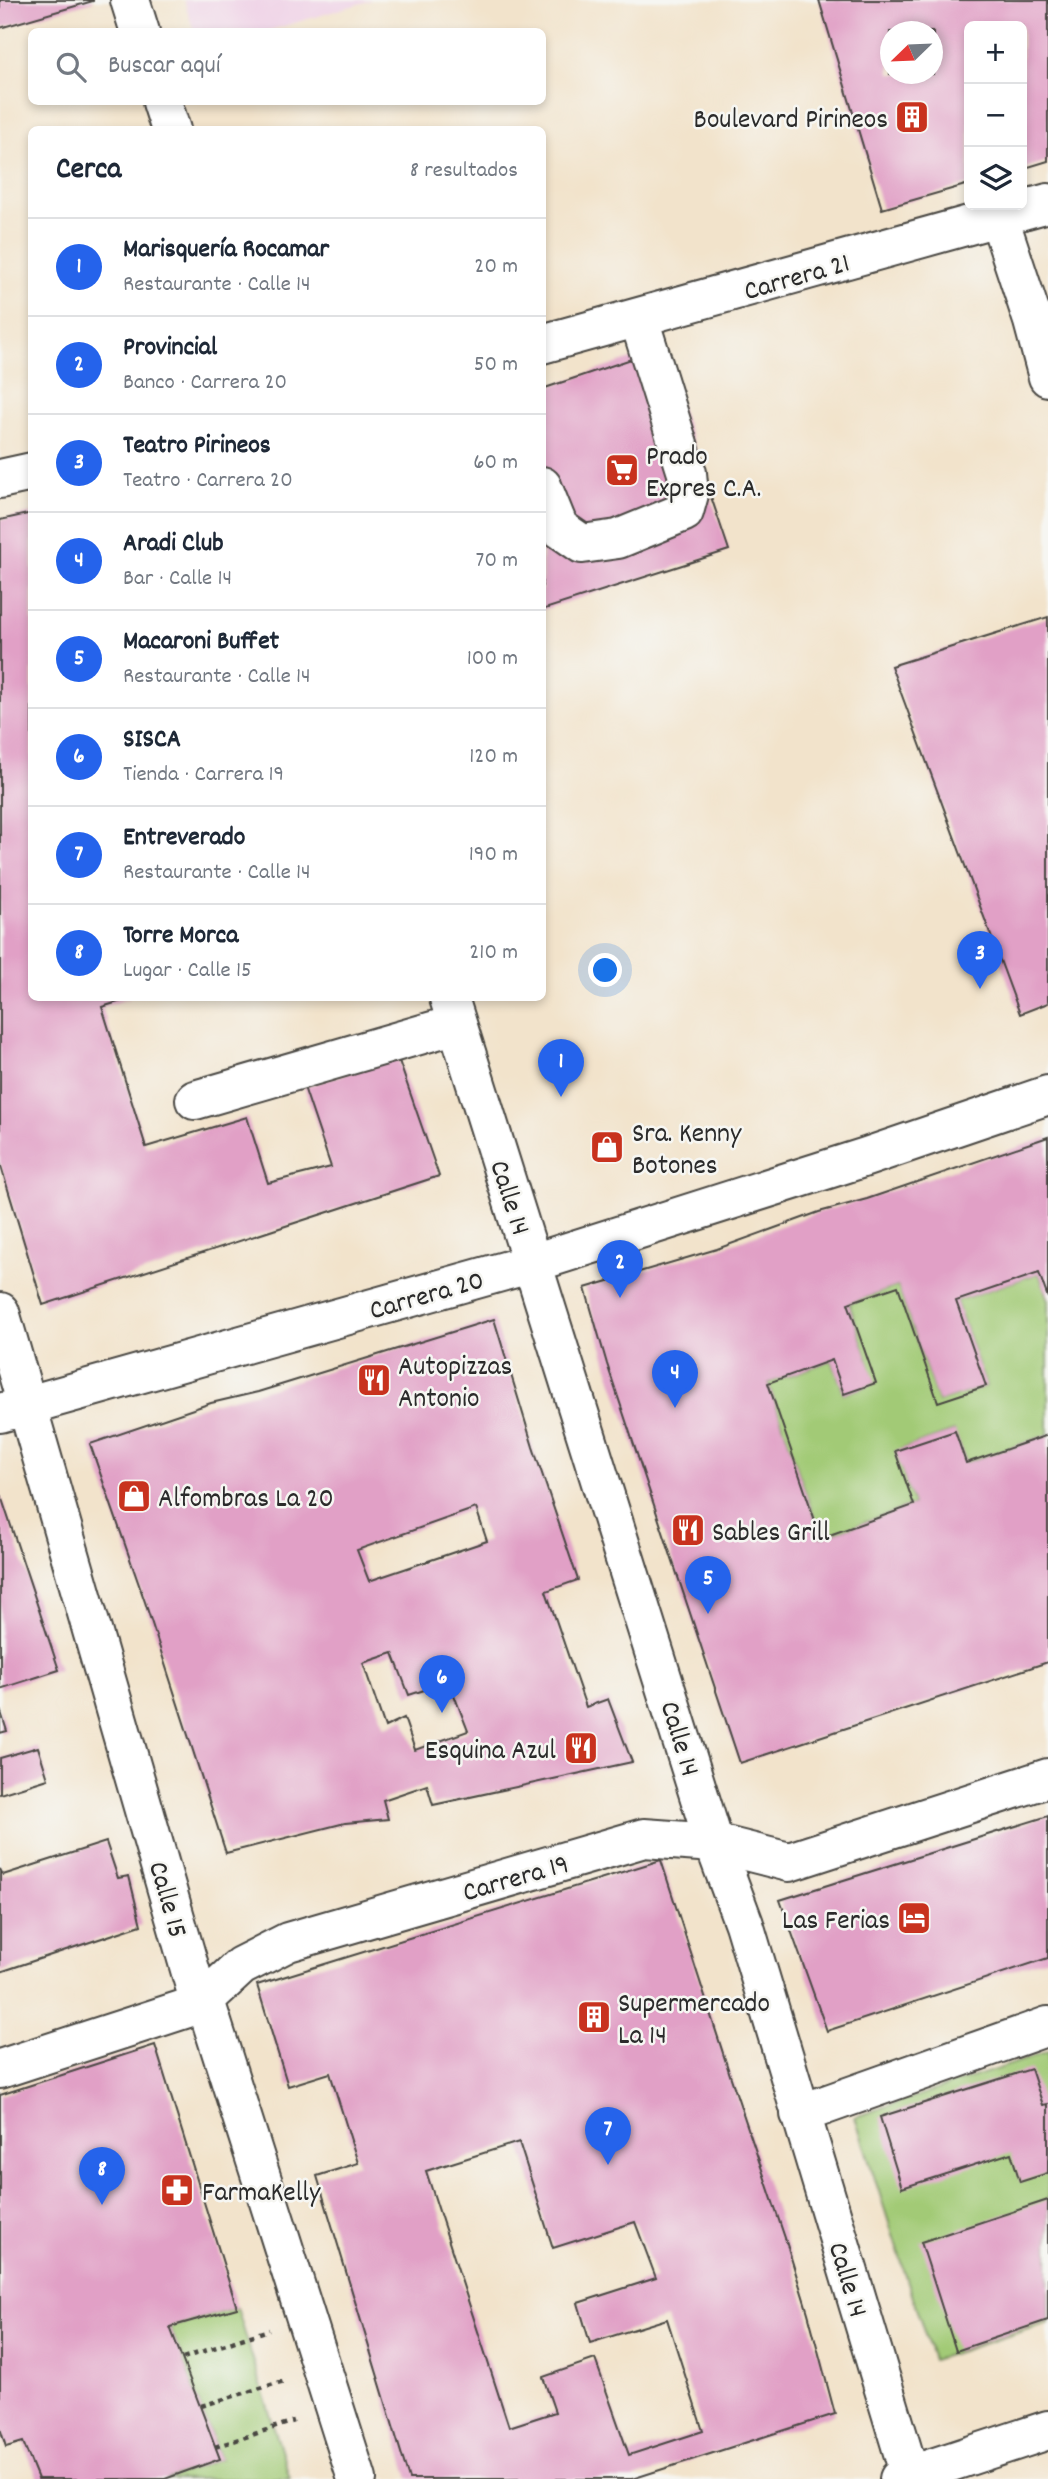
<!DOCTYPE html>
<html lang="es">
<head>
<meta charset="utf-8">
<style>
  :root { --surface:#fff; --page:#f6f6f7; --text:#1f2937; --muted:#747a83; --line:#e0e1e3; --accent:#2563eb }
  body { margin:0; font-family:Dekko,sans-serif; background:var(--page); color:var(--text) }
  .controls { position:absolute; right:21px; top:21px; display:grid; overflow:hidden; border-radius:10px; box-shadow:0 4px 10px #0003 }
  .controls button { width:63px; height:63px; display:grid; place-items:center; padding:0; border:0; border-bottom:2px solid var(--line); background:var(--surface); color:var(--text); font:35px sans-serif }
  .compass { position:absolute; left:880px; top:21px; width:63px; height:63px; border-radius:50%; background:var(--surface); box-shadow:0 4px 10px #0003; rotate:247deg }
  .you { position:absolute; left:606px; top:971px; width:24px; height:24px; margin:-18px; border:5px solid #fff; border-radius:50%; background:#1a73e8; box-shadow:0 0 0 10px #1a73e833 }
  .badge { display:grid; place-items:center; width:46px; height:46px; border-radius:50%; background:var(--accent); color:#fff; font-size:23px; font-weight:700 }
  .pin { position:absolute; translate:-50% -58px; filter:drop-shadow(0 2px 4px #0008) }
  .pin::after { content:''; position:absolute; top:37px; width:24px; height:21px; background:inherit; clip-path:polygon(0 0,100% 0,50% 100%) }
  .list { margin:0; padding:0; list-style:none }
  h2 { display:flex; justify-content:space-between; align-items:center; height:91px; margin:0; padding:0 28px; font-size:30px }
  h2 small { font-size:23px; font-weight:400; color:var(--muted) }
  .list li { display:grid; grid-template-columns:46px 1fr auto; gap:21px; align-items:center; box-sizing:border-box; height:98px; padding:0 28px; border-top:2px solid var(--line) }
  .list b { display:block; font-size:26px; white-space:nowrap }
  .list p { margin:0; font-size:23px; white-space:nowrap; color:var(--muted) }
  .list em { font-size:23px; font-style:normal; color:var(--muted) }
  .icon { flex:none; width:38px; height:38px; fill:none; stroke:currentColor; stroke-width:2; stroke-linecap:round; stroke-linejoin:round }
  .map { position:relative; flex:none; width:1048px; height:2479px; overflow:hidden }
  .search { position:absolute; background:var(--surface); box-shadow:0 4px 10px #0003; left:28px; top:28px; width:518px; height:77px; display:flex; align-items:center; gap:18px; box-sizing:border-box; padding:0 24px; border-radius:10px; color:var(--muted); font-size:26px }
  .panel { position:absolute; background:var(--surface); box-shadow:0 4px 10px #0003; left:28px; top:126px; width:518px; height:875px; border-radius:10px }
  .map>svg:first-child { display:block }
  .built { fill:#efd0e6 }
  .green { fill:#a2ca76; stroke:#667a50; stroke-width:2 }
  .building { fill:#e1a0c6; fill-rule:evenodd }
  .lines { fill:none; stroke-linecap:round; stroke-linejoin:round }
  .minor-casing { stroke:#494743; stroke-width:42 }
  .path { stroke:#494743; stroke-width:4.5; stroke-dasharray:5 5; stroke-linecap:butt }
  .minor { stroke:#fff; stroke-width:38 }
  .labels { text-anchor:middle; stroke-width:5; stroke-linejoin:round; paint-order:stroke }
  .poi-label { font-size:28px; fill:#2b2b2b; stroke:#f6f6f2; text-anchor:start }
  .street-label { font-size:28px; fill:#2b2b2b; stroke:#f6f6f2 }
</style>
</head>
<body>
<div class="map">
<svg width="1048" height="2479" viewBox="0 0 1048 2479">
  <rect width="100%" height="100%" fill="#f6f6f2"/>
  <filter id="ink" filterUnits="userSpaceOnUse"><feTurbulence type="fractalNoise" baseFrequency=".0143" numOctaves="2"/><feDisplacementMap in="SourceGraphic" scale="14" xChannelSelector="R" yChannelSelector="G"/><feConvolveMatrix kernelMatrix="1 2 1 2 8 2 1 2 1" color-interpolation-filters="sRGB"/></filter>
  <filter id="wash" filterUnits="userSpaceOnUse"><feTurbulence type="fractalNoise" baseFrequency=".00686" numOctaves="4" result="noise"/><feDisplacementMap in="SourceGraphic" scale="28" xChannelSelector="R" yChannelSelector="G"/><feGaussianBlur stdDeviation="1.57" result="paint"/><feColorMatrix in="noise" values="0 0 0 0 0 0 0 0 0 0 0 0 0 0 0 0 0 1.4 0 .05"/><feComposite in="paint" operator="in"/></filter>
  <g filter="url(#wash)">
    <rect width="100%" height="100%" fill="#f2e3cb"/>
    <path class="built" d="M184 0H372L264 32 194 31Z"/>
    <path class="green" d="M1039 1273 1048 1300V1435L966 1463 954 1431 896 1451 914 1505 821 1538 768 1383 832 1360 844 1394 875 1383 849 1303 898 1286 938 1402 986 1386 956 1301Z
      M1048 2052V2323L933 2360 855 2117Z
      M237 2308 290 2479H165L220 2459 170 2327Z"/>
    <g id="blocks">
      <path class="building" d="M0 0H93V1L0 28Z
        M819 0H1048V161L1022 169V26H969V184L882 209ZM890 32H933V74H890Z
        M661 349 729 550 542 610V389Z
        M32 513V998H131L102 1007 146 1147 247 1117 268 1183 331 1167 304 1087 398 1058 439 1176 43 1305 0 1163V520Z
        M1048 617V1003L1020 1014 891 666Z
        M1048 1137V1298L1039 1273 956 1301 986 1386 938 1402 898 1286 848 1303 876 1383 844 1394 832 1360 768 1383 821 1538 914 1505 895 1451 955 1431 966 1463 1048 1435V1662L740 1763 607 1364 585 1288 717 1249 819 1212 867 1199Z
        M494 1319 533 1447 578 1580 546 1591 586 1707 608 1699 632 1762 433 1805 427 1785 383 1800 388 1819 345 1823 226 1853 145 1602 90 1444 211 1403 258 1392ZM476 1508 487 1541 369 1581 357 1550ZM393 1653 409 1695 449 1682 468 1731 415 1750 404 1718 385 1727 363 1663Z
        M0 1493 59 1670 0 1689Z
        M0 1709 7 1731 0 1733Z
        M38 1747 48 1779 0 1794V1758Z
        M1048 1816V1958L827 2031 780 1900Z
        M106 1842 118 1878 129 1876 141 1925 0 1972V1869L3 1875Z
        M661 1860 730 2075 785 2238 808 2313 835 2414 632 2479H409L317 2176 358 2163 330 2073 288 2086 257 1985ZM519 2142 553 2248 635 2222 656 2278 578 2303 590 2343 667 2319 703 2431 629 2455 595 2359 543 2377 555 2412 509 2427 426 2171Z
        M155 2045 237 2308 170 2327 220 2459 165 2479H38L23 2442 6 2447 0 2428V2095Z
        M1031 2069 1043 2105 1048 2104V2173L1020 2182 1011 2153 902 2188 880 2117Z
        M1048 2200V2320L956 2351 921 2242Z"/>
    </g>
  </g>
  <g filter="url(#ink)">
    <use href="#blocks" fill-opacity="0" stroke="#494743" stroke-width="2"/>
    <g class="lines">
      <g class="minor-casing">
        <path id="minor" d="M130 0 140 32
          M162 102 171 130
          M999 218 1033 321 1048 377
          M542 344 1048 203
          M0 479 32 472
          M542 486 559 528 582 544 618 539 684 512 689 494 687 473 639 319
          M449 998 714 1843 744 1924 911 2479
          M195 1100 457 1024
          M0 1312 200 2004 208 2010 357 2479
          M0 1413 533 1263 866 1157 1048 1095
          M0 2069 200 2004 241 1966 288 1942 644 1838 714 1843 789 1862 1048 1778
          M800 2114 1048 2026
          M899 2479 1048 2430"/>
      </g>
      <path class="path" d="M183 2358 269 2330
        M201 2406 284 2381
        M215 2447 294 2421"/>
      <use href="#minor" class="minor"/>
    </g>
  </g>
  <defs>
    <g id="building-square" transform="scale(1.75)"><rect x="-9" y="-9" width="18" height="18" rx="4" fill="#c8321e" stroke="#f6f6f2"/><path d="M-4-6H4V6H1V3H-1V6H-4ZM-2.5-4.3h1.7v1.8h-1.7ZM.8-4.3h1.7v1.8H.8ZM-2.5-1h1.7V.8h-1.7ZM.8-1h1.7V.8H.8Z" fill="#fff"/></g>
    <g id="supermarket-square" transform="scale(1.75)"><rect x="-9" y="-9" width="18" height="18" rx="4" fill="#c8321e" stroke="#f6f6f2"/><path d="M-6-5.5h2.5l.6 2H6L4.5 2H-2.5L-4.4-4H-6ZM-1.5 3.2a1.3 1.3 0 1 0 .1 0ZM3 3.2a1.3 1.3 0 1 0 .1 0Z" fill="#fff"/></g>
    <g id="shop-square" transform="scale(1.75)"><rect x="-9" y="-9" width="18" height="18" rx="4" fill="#c8321e" stroke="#f6f6f2"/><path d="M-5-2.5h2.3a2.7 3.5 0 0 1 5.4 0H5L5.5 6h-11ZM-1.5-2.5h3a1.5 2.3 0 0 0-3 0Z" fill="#fff"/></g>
    <g id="restaurant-square" transform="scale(1.75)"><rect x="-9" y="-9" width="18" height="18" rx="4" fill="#c8321e" stroke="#f6f6f2"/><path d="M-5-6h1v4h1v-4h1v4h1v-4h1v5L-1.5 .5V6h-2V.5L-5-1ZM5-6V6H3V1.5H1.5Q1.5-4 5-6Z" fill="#fff"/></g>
    <g id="hotel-square" transform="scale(1.75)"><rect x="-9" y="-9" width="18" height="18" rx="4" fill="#c8321e" stroke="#f6f6f2"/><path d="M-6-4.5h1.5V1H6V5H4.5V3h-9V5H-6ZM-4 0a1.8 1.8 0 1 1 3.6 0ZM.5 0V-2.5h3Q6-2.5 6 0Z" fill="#fff"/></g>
    <g id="pharmacy-square" transform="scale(1.75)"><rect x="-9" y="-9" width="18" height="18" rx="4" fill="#c8321e" stroke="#f6f6f2"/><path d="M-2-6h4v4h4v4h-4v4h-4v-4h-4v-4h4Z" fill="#fff"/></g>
  </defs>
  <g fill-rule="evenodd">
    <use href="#building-square" x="912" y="117"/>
    <use href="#supermarket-square" x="622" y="470"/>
    <use href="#shop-square" x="607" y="1147"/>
    <use href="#restaurant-square" x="374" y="1380"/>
    <use href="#shop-square" x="134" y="1496"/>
    <use href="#restaurant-square" x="688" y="1530"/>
    <use href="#restaurant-square" x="581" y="1748"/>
    <use href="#hotel-square" x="914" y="1918"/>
    <use href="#building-square" x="594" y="2017"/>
    <use href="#pharmacy-square" x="177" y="2190"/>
  </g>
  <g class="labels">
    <g class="poi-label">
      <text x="888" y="127" text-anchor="end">Boulevard Pirineos</text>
      <text x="646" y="464">Prado<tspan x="646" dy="32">Expres C.A.</tspan></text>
      <text x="632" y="1141">Sra. Kenny<tspan x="632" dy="32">Botones</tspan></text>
      <text x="398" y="1374">Autopizzas<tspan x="398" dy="32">Antonio</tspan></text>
      <text x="158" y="1506">Alfombras La 20</text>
      <text x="712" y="1540">Sables Grill</text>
      <text x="556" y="1758" text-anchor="end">Esquina Azul</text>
      <text x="890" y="1928" text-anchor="end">Las Ferias</text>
      <text x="618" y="2011">Supermercado<tspan x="618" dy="32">La 14</tspan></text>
      <text x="202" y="2200">FarmaKelly</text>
    </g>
    <g class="street-label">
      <text transform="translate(796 275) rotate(-16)" y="10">Carrera 21</text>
      <text transform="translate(512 1197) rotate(72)" y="10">Calle 14</text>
      <text transform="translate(426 1293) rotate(-16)" y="10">Carrera 20</text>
      <text transform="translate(682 1738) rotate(73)" y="10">Calle 14</text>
      <text transform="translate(515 1876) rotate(-16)" y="10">Carrera 19</text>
      <text transform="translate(170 1899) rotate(74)" y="10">Calle 15</text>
      <text transform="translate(850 2279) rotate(73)" y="10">Calle 14</text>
    </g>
  </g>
</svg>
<div class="controls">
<button>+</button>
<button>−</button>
<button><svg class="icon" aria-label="layers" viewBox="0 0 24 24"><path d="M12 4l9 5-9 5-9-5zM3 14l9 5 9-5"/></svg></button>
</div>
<svg class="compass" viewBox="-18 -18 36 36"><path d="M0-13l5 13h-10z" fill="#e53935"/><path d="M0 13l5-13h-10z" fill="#747a83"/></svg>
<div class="you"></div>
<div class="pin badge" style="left:561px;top:1097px">1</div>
<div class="pin badge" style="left:620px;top:1298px">2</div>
<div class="pin badge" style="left:980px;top:989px">3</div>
<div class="pin badge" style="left:675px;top:1408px">4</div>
<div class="pin badge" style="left:708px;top:1614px">5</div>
<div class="pin badge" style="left:442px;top:1713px">6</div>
<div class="pin badge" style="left:608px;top:2165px">7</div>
<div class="pin badge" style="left:102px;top:2205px">8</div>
<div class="search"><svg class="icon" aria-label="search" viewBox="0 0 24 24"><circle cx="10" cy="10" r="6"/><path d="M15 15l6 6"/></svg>Buscar aquí</div>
<section class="panel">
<h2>Cerca<small>8 resultados</small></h2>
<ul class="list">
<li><span class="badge">1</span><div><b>Marisquería Rocamar</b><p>Restaurante · Calle 14</p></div><em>20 m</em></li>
<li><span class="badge">2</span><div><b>Provincial</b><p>Banco · Carrera 20</p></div><em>50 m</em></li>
<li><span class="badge">3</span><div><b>Teatro Pirineos</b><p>Teatro · Carrera 20</p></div><em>60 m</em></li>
<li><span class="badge">4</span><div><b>Aradi Club</b><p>Bar · Calle 14</p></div><em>70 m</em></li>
<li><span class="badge">5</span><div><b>Macaroni Buffet</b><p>Restaurante · Calle 14</p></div><em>100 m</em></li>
<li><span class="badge">6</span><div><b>SISCA</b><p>Tienda · Carrera 19</p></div><em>120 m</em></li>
<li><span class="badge">7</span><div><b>Entreverado</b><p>Restaurante · Calle 14</p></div><em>190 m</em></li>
<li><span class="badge">8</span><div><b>Torre Morca</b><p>Lugar · Calle 15</p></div><em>210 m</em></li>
</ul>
</section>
</div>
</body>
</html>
